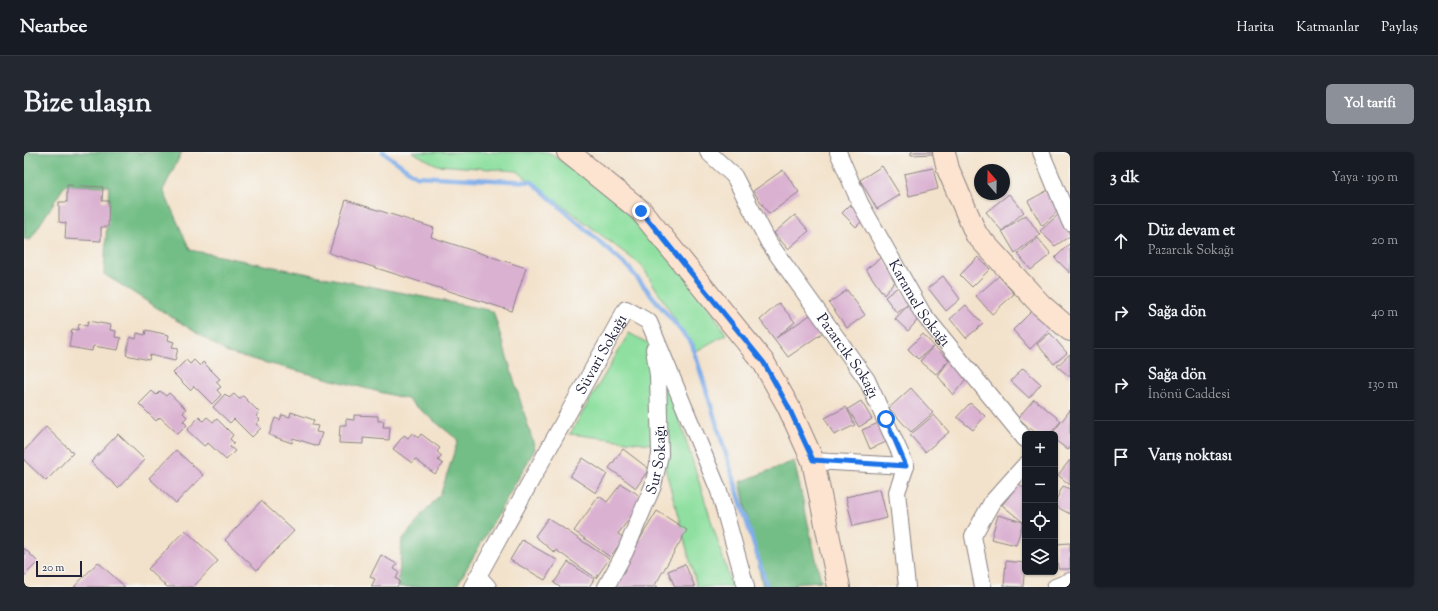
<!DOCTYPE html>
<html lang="tr">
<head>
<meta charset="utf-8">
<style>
  :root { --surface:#171b24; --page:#242831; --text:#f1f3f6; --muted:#9ea1a6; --line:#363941; --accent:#8c9099 }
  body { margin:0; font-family:"Sorts Mill Goudy",serif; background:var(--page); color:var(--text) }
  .controls { position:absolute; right:12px; bottom:12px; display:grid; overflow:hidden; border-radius:6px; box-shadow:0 1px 3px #0004 }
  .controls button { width:36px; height:36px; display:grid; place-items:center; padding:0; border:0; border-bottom:1px solid var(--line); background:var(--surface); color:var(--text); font:20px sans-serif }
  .compass { position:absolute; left:950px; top:12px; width:36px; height:36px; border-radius:50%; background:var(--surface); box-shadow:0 1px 3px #0004; rotate:340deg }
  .scale { position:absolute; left:12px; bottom:10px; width:46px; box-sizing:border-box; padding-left:4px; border:2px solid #22223b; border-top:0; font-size:11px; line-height:14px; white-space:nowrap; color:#22223b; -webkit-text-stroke:3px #f6f6f2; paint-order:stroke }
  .stop { position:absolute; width:12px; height:12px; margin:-9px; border:3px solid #1a73e8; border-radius:50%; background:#fff }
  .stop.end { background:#1a73e8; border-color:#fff; box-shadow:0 1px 4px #0008 }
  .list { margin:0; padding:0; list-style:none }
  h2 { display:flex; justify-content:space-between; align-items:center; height:52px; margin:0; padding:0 16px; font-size:17px }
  h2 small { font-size:13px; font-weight:400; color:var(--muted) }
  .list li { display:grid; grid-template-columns:26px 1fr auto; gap:12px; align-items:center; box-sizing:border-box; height:72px; padding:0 16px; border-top:1px solid var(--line) }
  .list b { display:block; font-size:15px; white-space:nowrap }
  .list p { margin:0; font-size:13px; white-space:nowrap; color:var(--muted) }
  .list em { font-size:13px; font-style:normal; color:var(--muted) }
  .icon { flex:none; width:22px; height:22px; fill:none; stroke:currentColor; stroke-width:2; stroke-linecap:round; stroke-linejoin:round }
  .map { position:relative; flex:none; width:1046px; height:435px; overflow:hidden; border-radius:6px }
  header { display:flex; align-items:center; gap:24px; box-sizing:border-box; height:56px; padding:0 20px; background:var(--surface); border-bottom:1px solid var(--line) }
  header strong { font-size:19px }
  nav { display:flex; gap:22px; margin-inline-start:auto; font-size:14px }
  .intro { display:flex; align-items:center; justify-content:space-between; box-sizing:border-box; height:96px; padding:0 24px }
  h1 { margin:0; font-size:28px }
  .button { padding:10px 18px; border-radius:6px; background:var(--accent); color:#fff; font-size:14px; font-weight:700 }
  main { display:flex; gap:24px; padding:0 24px }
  aside { flex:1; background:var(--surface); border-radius:6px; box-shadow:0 1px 3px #0004 }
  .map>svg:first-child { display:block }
  .green { fill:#8fe0a0; stroke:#58816e }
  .forest { fill:#73be86; stroke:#4a7060 }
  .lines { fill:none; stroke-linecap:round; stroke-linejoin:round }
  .stream { stroke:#7fade9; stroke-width:4.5 }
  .building { fill:#dab1d1 }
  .street-casing { stroke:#8a8283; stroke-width:18 }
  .secondary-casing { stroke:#8a8283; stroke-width:24 }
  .street { stroke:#fff; stroke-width:16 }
  .secondary { stroke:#fde4d0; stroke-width:22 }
  .route { stroke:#1a73e8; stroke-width:5 }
  .labels { text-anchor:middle; stroke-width:3; stroke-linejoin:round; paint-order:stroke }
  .street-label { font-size:15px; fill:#22223b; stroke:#f6f6f2 }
</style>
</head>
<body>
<header>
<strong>Nearbee</strong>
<nav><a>Harita</a><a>Katmanlar</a><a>Paylaş</a></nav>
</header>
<div class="intro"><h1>Bize ulaşın</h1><a class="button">Yol tarifi</a></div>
<main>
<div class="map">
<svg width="1046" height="435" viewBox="0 0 1046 435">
  <rect width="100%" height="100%" fill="#f6f6f2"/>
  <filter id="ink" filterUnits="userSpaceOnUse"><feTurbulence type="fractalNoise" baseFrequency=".025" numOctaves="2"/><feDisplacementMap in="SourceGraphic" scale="8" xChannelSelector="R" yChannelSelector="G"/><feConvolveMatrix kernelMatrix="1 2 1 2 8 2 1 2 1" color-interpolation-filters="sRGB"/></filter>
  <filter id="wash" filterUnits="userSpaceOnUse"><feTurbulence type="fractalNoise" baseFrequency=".012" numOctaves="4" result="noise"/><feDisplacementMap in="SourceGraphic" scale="16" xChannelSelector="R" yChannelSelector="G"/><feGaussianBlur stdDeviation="0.9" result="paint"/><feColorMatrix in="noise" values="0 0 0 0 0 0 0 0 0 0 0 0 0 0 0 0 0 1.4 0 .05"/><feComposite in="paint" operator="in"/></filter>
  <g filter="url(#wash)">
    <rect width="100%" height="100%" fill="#f3e2cb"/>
    <path class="green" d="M388 0H524L585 42 669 130 702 182 671 200 618 114 493 19 413 13Z
      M605 181 633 196 708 435H673L635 293 546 282Z"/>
    <path class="forest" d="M0 0H158L139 38 166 98 469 159 511 297 432 435H374L378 388 417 341 434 288 383 247 204 201 80 122 85 34 41 33 6 88 0 87Z
      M770 309 797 429 771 431V435H739L716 330Z"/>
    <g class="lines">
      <path class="stream" d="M359 0 392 24 508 30 604 115 668 192 743 435"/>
    </g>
    <g id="blocks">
      <path class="building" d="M887 0H910V2L887 3Z
        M858 14 876 43 853 57 836 28Z
        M909 16 914 37 885 44 880 22Z
        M759 18 775 40 745 62 729 39Z
        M43 33 79 35 78 49H85L84 75H77V89L41 87 42 71 35 70V50H43Z
        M1026 37 1037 56 1018 74 1004 49Z
        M985 42 1000 60 978 79 1002 63 1016 83 991 101 978 79 962 60Z
        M322 48 410 76 407 85 502 116 488 159 305 101Z
        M826 53 840 67 832 75 818 61Z
        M1037 60 1046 84 1031 94 1016 79Z
        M771 63 785 79 764 97 750 81Z
        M1014 86 1027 102 1007 118 994 102Z
        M1046 91V121L1031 106Z
        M858 105 873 127 860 143 842 117Z
        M954 105 966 117 948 135 936 123Z
        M919 124 936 147 922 159 904 136Z
        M975 124 990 142 968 162 952 144Z
        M874 135 886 151 873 161 861 145Z
        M823 138 841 163 823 176 805 151Z
        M755 151 771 170 752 186 789 161 801 179 764 205 736 168Z
        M886 151 899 162 884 179 871 167Z
        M942 153 959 172 942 186 926 167Z
        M1012 155 1030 174 1006 197 989 178Z
        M64 169 87 173 86 178 92 179 91 185 97 186 94 198 69 194 68 199 45 195 48 177 54 178 55 172 63 174Z
        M122 178 145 183 144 188 150 190 148 195 154 196 151 209 126 203 125 208 102 203 106 185 112 187 113 181 121 183Z
        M1026 181 1043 201 1030 212 1013 192Z
        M899 182 910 194 894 207 884 197Z
        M910 194 925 208 912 222 896 209Z
        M1046 202V225L1033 214Z
        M162 208 166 212 170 208 176 214 179 210 196 227 192 230 197 235 193 238 197 243 188 252 170 234 166 238 149 221Z
        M925 208 945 223 929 243 914 224Z
        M999 216 1017 232 1005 246 987 229Z
        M887 236 909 261 887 280 865 256Z
        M128 239 132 243 136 239 142 244 145 241 162 257 159 261 163 265 159 269 163 273 154 282 136 265 132 269 115 252Z
        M201 242 205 246 210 242 215 247 219 244 235 260 232 264 236 268 232 272 237 276 228 285 210 267 206 271 189 255Z
        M1010 247 1037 269 1026 282H1013L994 266Z
        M837 249 848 267 835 275 824 257Z
        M946 251 961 264 949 278 933 265Z
        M822 255 831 273 810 283 801 266Z
        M1046 258V295L1044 298 1031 288V282H1028Z
        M267 260 290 268 288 273 294 274 292 280 298 281 294 294 269 286 268 291 245 283 251 266 256 268 258 263 266 265Z
        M330 263 354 264V269H360L359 275H366L365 288 339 286V292L315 291 316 273H322V267L330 268Z
        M910 263 925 280 901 300 886 283Z
        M175 265 179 269 183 265 189 270 193 267 209 283 206 287 210 291 206 295 211 299 202 308 184 291 180 294 163 278Z
        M859 269 867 288 846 297 838 278Z
        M22 275 49 301 22 329 0 308V299Z
        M388 281 394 286 397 282 416 296 413 300 418 304 414 308 419 312 411 322 391 307 388 311 369 297 380 283 384 286Z
        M94 282 121 308 94 336 67 310Z
        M599 297 625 317 612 336 585 316Z
        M152 298 179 323 152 351 125 326Z
        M559 306 583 322 572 341 546 324Z
        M1046 308V333L1034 323Z
        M597 332 612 341 619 348 594 382 600 386 586 405 550 379 575 344 583 350Z
        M995 332 1001 337V368L999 370 978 353Z
        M1039 334 1046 337V362L1031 354V350Z
        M856 337 863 366 829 374 822 345Z
        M237 349 270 379 233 418 201 388Z
        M633 359 663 378 631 433 634 435H587Z
        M974 363 999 370 992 393 967 387Z
        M524 366 585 407 572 426 532 398 531 401 511 384Z
        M161 378 194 409 169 435H143L124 417Z
        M498 388 533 408 521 428 486 408Z
        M1046 391V417H1034L1032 392Z
        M0 396 14 410 0 424Z
        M357 403 373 412 370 417 375 420 372 427 376 429 373 435H347L351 427 346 425Z
        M982 409 1001 411 999 435 980 434Z
        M74 410 101 435H50Z
        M544 410 570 427 565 435H536L530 431Z
        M661 412 671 435H651L644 419Z"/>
    </g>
  </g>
  <g filter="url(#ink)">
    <use href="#blocks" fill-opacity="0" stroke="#8a8283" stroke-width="1"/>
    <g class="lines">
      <g class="street-casing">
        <g id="street">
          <path id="s1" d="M684 0 710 24 745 91 843 228 882 314 873 340 883 435"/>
          <path id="s2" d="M814 0 836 51 899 162 1001 287"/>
          <path d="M1017 0 1046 70"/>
          <path d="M789 309 882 314"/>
          <path d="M454 424 464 435"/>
          <path id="s3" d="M448 435 602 157 625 170 695 339 722 435"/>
          <path id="s4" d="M582 435 601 400 629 334 636 303 634 223 630 197"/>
          <path d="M959 435 949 384 968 350 1001 313"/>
          <path d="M1031 435 1046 429"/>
        </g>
      </g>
      <g class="secondary-casing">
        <path id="secondary" d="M544 0 617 59 740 211 764 254 789 309 815 435
          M920 0 924 17 952 82 1017 153 1046 178"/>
      </g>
      <use href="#street" class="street"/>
      <use href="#secondary" class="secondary"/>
    </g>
  </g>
  <g class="lines" filter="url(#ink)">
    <path class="route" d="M617 59 740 211 764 254 789 308 882 314 862 267"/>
  </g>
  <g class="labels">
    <g class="street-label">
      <text dy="5" stroke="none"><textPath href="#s2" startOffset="172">Karamel Sokağı</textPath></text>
      <text dy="5" stroke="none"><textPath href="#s3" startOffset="266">Süvari Sokağı</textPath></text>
      <text dy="5" stroke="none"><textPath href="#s1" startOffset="249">Pazarcık Sokağı</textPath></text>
      <text dy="5" stroke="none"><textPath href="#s4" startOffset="138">Sur Sokağı</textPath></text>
    </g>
  </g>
</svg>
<div class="controls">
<button>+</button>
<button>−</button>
<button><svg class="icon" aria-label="locate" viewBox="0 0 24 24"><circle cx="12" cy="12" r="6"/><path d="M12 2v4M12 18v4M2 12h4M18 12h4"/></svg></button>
<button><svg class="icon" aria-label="layers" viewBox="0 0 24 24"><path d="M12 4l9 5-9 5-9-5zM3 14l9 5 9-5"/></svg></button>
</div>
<svg class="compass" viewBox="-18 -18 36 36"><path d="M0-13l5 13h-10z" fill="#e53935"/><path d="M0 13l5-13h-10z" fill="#9ea1a6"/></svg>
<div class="scale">20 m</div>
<div class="stop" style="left:862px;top:267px"></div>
<div class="stop end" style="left:617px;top:59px"></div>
</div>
<aside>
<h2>3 dk<small>Yaya · 190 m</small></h2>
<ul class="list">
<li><svg class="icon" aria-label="ahead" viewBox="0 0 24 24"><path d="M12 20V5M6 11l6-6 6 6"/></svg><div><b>Düz devam et</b><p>Pazarcık Sokağı</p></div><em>20 m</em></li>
<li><svg class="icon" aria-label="right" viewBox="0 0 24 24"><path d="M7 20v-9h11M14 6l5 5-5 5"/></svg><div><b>Sağa dön</b></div><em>40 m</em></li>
<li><svg class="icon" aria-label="right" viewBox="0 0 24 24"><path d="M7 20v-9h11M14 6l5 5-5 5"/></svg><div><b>Sağa dön</b><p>İnönü Caddesi</p></div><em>130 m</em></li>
<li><svg class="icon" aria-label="arrive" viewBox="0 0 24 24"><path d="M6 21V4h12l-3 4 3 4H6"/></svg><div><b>Varış noktası</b></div></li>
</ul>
</aside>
</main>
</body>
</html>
